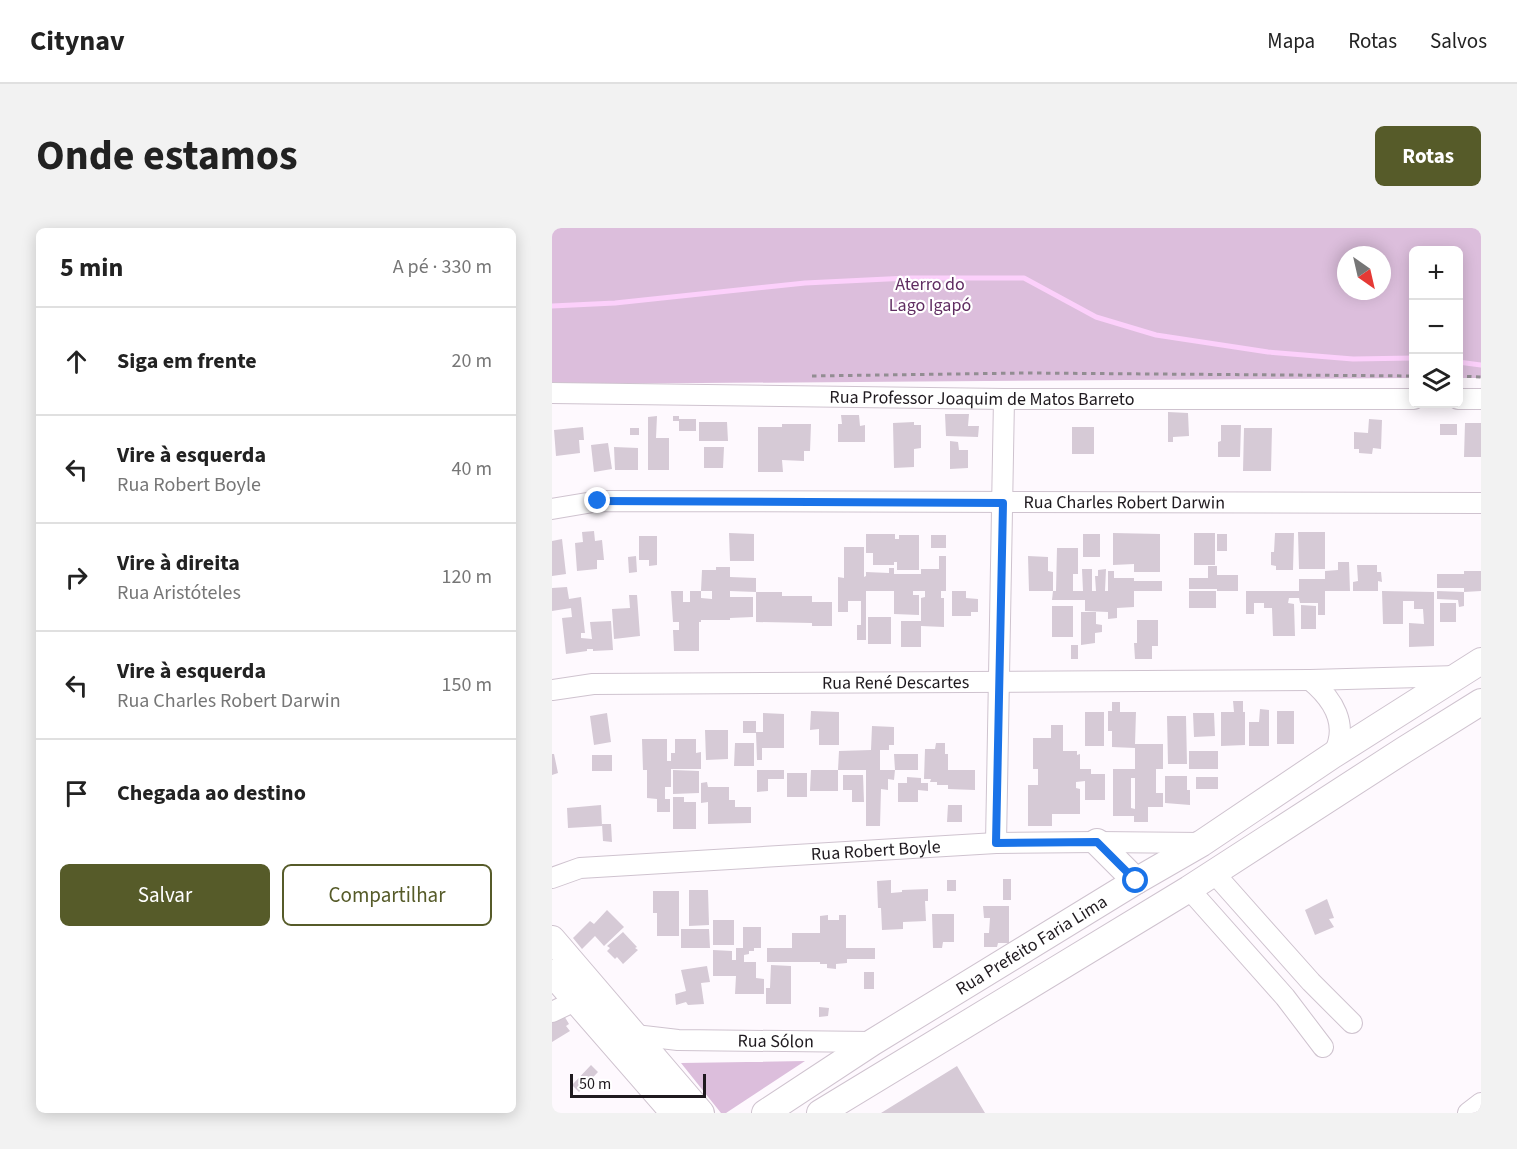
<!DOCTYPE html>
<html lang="pt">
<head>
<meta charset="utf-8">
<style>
  :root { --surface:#fff; --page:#f2f2f2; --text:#222; --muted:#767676; --line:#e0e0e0; --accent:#565b29 }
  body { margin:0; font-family:"Source Sans 3",sans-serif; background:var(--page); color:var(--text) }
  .controls { position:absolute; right:18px; top:18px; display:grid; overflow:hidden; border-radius:9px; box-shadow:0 3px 15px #0003 }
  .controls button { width:54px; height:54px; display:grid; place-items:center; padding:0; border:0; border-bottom:2px solid var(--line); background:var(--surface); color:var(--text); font:30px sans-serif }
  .compass { position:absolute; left:785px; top:18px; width:54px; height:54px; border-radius:50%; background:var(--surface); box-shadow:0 3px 15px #0003; rotate:146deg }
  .scale { position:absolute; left:18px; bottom:15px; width:136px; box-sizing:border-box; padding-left:6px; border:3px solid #1f1a1f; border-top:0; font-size:16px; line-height:21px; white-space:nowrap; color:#1f1a1f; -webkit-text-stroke:4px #fff; paint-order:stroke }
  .stop { position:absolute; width:18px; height:18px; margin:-14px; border:4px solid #1a73e8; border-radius:50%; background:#fff }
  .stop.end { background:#1a73e8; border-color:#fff; box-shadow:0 2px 6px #0008 }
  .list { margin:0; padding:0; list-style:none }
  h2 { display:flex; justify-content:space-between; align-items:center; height:78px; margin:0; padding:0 24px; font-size:26px }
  h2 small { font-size:20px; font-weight:400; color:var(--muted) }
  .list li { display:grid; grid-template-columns:39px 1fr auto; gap:18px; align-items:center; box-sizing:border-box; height:108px; padding:0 24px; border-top:2px solid var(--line) }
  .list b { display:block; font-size:22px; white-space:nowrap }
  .list p { margin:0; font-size:20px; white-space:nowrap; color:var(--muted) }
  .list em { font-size:20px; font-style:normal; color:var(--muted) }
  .actions { display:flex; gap:12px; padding:18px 24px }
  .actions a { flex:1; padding:14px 0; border:2px solid var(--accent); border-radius:9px; text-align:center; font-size:21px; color:var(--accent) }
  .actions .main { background:var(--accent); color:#fff }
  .icon { flex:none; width:33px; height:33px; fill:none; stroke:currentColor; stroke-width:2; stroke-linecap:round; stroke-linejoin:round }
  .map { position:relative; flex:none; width:929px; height:885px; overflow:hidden; border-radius:9px }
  header { display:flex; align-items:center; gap:36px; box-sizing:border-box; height:84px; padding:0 30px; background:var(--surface); border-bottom:2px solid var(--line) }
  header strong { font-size:28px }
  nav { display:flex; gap:33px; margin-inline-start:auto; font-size:21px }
  .intro { display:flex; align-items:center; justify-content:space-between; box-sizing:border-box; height:144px; padding:0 36px }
  h1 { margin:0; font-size:42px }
  .button { padding:15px 27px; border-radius:9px; background:var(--accent); color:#fff; font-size:21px; font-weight:700 }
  main { display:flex; gap:36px; padding:0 36px }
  aside { flex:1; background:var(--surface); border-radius:9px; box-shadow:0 3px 15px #0003 }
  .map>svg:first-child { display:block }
  .green { fill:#dcbedc; fill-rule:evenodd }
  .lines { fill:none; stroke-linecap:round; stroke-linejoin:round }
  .stream { stroke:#fcd0fb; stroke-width:5 }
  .building { fill:#d6cad6; fill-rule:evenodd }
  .minor-casing { stroke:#cfc3cf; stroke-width:22 }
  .major-casing { stroke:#cfc3cf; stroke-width:28 }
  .path { stroke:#928d92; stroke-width:3; stroke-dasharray:4.5 4.5; stroke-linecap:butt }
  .minor { stroke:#fff; stroke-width:20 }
  .major { stroke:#fff; stroke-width:26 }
  .route { stroke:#1a73e8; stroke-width:8 }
  .labels { text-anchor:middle; stroke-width:4.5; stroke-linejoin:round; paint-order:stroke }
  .park-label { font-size:18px; fill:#5f2d61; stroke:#fff }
  .street-label { font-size:18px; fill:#1f1a1f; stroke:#fff }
</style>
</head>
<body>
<header>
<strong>Citynav</strong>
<nav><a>Mapa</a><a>Rotas</a><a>Salvos</a></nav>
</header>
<div class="intro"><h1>Onde estamos</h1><a class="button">Rotas</a></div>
<main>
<aside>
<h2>5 min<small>A pé · 330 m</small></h2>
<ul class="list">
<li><svg class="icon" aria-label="ahead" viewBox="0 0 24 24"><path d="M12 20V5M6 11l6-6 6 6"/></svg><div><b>Siga em frente</b></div><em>20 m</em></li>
<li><svg class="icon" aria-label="left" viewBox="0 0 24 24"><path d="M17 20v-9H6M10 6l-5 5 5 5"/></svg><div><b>Vire à esquerda</b><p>Rua Robert Boyle</p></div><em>40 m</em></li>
<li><svg class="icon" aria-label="right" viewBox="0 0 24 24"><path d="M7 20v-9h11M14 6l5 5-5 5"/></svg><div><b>Vire à direita</b><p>Rua Aristóteles</p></div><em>120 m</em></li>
<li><svg class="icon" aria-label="left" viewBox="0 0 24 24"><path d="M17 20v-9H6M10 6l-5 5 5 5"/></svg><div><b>Vire à esquerda</b><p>Rua Charles Robert Darwin</p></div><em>150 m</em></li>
<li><svg class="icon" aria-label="arrive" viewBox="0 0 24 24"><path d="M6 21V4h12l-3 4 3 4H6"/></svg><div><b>Chegada ao destino</b></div></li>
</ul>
<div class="actions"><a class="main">Salvar</a><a>Compartilhar</a></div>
</aside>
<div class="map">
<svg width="929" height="885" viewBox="0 0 929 885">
  <rect width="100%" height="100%" fill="#fef9fe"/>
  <path class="green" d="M0 0H929V150H907L906 22H862L861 150 17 156 0 154ZM794 27H830V63H794Z
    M253 833 174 885H169L129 835Z"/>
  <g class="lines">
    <path class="stream" d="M0 78 63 75 253 55 356 50H472L544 89 604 107 716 124 801 131 862 130
      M906 134 929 137"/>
  </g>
  <path class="building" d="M616 184 636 185 637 208 621 209V214H616Z
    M393 186H417L416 198H427L426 209 394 208Z
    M289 187H307L308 198 313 197V214H286V196H290Z
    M105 188 104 210H117V242H96V189Z
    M121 188H127V191H144V203H127V193H121Z
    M817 191 830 192 829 221 821 220 820 226 807 225V221H802V204L816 205Z
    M147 194H175L176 213H147Z
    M362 194V197H369V220L362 221V239L342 240 341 195Z
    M913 195H929V229H912Z
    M230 196H259L258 223H252V233L230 232 231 244H206V199H230Z
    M888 196H905V207H888Z
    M669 197H689L688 229H666V214L669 213Z
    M31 199 32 212H27L28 225 4 228 2 202Z
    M520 199H542V226H520Z
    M78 200H87V207H78Z
    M692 200H720L719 243H691Z
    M398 213 406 214 407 222H416V240L398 241Z
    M56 215 60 241 42 244 39 217Z
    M62 219 86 220V242H63Z
    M152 219H172L171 240H152Z
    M42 303 43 313 50 312 52 332H45V341L25 343 23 315 31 314 30 304Z
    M746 304H773V341H747Z
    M177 305 202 306V333H178Z
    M561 305 608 306V344H582V336L561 337Z
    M642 305H663V337H642Z
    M723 305H742L741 342H724V338L719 337V324H722Z
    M314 306H343V311H347V307H367V342H345V334H342V337H321V325H314Z
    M531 306H548V329H531Z
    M665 306H675V323H665Z
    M379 307H394V320H379Z
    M87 308H105V337L97 338V332H87Z
    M10 311 14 346 0 348V313Z
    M292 319H312V349L314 348V344L337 345V340H342V346H369V341H387V328H394V363H389V370H392V399L369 398V419H349V393H369V370L373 369V363H361V367H367V387L342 386V363H314V412H305V397H309V373H296V384H286V349L292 350Z
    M505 320H526V346H521V363H531L530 341H540V363H544L543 348H546V342L554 341 553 363H556V343H562V350H582V353H610V363H582V379L565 380V390L556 391V384L533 383V372H500L501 363H477L476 328 496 329V343L501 344V363H504Z
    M84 328 85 344 77 345 76 329Z
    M786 334H797L798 363H773V387H766V375H748L747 370H737L736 375 742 376 743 408H721L720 380H712V375H702V386H694V363H747V351H773V343L786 342Z
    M805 337H825V344H829L830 354 826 353V363H801V354L806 353Z
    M656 338H665V347H686V363H665V361H637V350H656Z
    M164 339H178V349L204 350V364L178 363V369H201V389L178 390V392H149V394H147V423H122L121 402H127V394H121L119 363H131V374H138V363H149L150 342H164ZM149 363H160V371L149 370Z
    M912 343H929V363L912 364V360H885V346H912Z
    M15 359 17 371 29 369 33 405H29V410L40 411 38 394 59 393 61 422 41 423V421H35V423L14 426 10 390 20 389 19 380 0 383V360Z
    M400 363H414V370L426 371V384H419V388H400Z
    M637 363H664V380H637Z
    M830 363 882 364V418L857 419V395L872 396 871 381H862V373H851V396H831Z
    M885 363 912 364V378L907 379 906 372 885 371Z
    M204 364H230V368H260V374H280V398H260V395L204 394Z
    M77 367H85L88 408 62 411 60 381 78 380Z
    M888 375H904V394H888Z
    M749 377 764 378V401H749Z
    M500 378H521V409H500Z
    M529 384H544V396L550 397V404L543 405V415L529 417Z
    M316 389H339V416H316Z
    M585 392H606V418H600V431H583L582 415H585Z
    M519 417H526V431H519Z
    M681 473H691V484H693V517L669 518V484H682Z
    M560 474H568V484H584L583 516H611V541H604V565H611V579H596V594H582V588H561V541H583V520L560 519V503H556V483H560ZM579 550H583V581L579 580Z
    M708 481 717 482V518H697V494H707Z
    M259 483 287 484V517H267V501L258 502Z
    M725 483H742V516H725Z
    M533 484H552V518H533Z
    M55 485 59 514 42 517 38 488Z
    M211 485 232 486V520H210V532H205L204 505H191V493H204V504H211Z
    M641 485H662L663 508 642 509Z
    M615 488H634L635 536H616Z
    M499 497H511V523H525V527L528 526V541H539V546H553V572H533V553L524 554V560L528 561V586H500V598H476V557H486V541H481V510H499Z
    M320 498 342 499V517H337V522H328V542H343L342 552 336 551V562L329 561 328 598H314V542H286V563H258L259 542H286L287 523 319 522Z
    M153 502H176V531L154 532Z
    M90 511H115V533H119V525H123V511H144V525L149 524V541H119V559H113V571H118V584H105V571L95 570V542H91Z
    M183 515H202V538H182Z
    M384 515H393V526H396V542H423V562L396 561V557H385V554H378L379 551H372L373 521H383Z
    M637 523H666V541H637Z
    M0 526H2L6 545 0 547Z
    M342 526H366V542H343Z
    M40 527H60V543H40Z
    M121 542 147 543V565L121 566Z
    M205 542H232V551H216V563L205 564Z
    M235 545H255V569H235Z
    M291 547H311L312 574H300V562H291Z
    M613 548H635V562H638V577L613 575Z
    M355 549 369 550V555H376V563L366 562V574H346V555H355Z
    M644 549H666V561H644Z
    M155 554 156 559H177V572H183V579H199V595L156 596V574L149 575V555Z
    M121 569H132V574H144V601H121Z
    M49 577 50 598 16 600 15 580Z
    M396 577H410V594H395Z
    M50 596H59L60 614 51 613Z
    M451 651H459V672H451Z
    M339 652V665L350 664V662L376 661V673H373L374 693 351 694V701L330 702 329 680H326L325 653Z
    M395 652H404V663H395Z
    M137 662H156L157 697 137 698Z
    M101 663H127V708H105V685H101Z
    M775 671 782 690 777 691 782 699 763 707 753 682Z
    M431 678H457V715H446L445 719H432V705H437L438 690H432Z
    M55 682 72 699 52 718 43 708 30 721 21 710 38 693 42 696Z
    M380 686H402V714H391L390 720H381Z
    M276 687V692H287V687H294V720H323V731H295V735L284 736V741L275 740V736H268V734H215V720H240V705H268V688Z
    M161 692H182V717H161Z
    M191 699H209V720H202V723H197V726L192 727V734H204V750L212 751V766H183L184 748H161V722L180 723V732H184V720H191Z
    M129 701H157L158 720H129Z
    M71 704 85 719 83 720 86 722 71 736 65 729 63 731 55 723 58 720 55 718Z
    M219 737 239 738V776H214V760H218Z
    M155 738 158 754 149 755 152 776 136 777 134 774 124 777 123 766 134 763 129 742Z
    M312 744H322V761H312Z
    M267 779 277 780 276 788 267 789Z
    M11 786 17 796 14 798 18 803 0 814V792Z
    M39 837 46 844 27 864 20 857Z
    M405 838 433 885H329Z"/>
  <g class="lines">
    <g class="minor-casing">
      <g id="minor">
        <path id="s1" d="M0 165 452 171H862"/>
        <path d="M906 171H929"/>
        <path id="s2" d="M0 281 47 273 929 275"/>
        <path d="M758 452C781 471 798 497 781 527"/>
        <path id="s3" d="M0 462 41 456 758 452 905 448"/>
        <path d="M444 615 452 171"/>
        <path d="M662 645 759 754 800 795"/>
        <path id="s4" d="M0 650 28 640 444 615 545 614 650 615"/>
        <path d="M637 661 733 769 771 819"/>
        <path d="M0 784 25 772"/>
        <path id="s5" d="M83 807 126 812 321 814"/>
        <path d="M916 885 929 875"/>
      </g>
    </g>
    <g class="major-casing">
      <g id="major">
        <path d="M545 614 584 653"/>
        <path d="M0 711 149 885"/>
        <path d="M0 745 122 885"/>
        <path id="s6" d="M213 885 321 814 584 653 650 615 781 527 929 433"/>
        <path d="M268 885 637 661 852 522 929 474"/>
      </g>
    </g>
    <path class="path" d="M260 148 474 145 862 148
      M906 148 929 149"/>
    <use href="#minor" class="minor"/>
    <use href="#major" class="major"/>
  </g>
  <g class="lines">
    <path class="route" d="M46 273 451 275 444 615 545 614 584 653"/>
  </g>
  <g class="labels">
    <g class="park-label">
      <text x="378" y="62">Aterro do<tspan x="378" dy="21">Lago Igapó</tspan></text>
    </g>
    <g class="street-label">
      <text dy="6" stroke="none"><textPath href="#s1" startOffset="430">Rua Professor Joaquim de Matos Barreto</textPath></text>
      <text dy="6" stroke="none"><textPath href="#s2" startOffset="573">Rua Charles Robert Darwin</textPath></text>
      <text dy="6" stroke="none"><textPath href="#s3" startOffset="344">Rua René Descartes</textPath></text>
      <text dy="6" stroke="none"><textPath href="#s4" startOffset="326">Rua Robert Boyle</textPath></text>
      <text dy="6" stroke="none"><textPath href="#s6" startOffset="315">Rua Prefeito Faria Lima</textPath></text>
      <text dy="6" stroke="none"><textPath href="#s5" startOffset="141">Rua Sólon</textPath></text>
    </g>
  </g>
</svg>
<div class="controls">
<button>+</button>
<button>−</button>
<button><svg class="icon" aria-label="layers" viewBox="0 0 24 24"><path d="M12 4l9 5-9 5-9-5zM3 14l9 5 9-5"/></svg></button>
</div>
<svg class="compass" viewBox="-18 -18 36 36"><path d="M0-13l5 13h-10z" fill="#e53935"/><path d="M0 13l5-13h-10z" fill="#767676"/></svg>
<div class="scale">50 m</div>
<div class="stop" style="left:584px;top:653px"></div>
<div class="stop end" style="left:46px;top:273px"></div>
</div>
</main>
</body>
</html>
